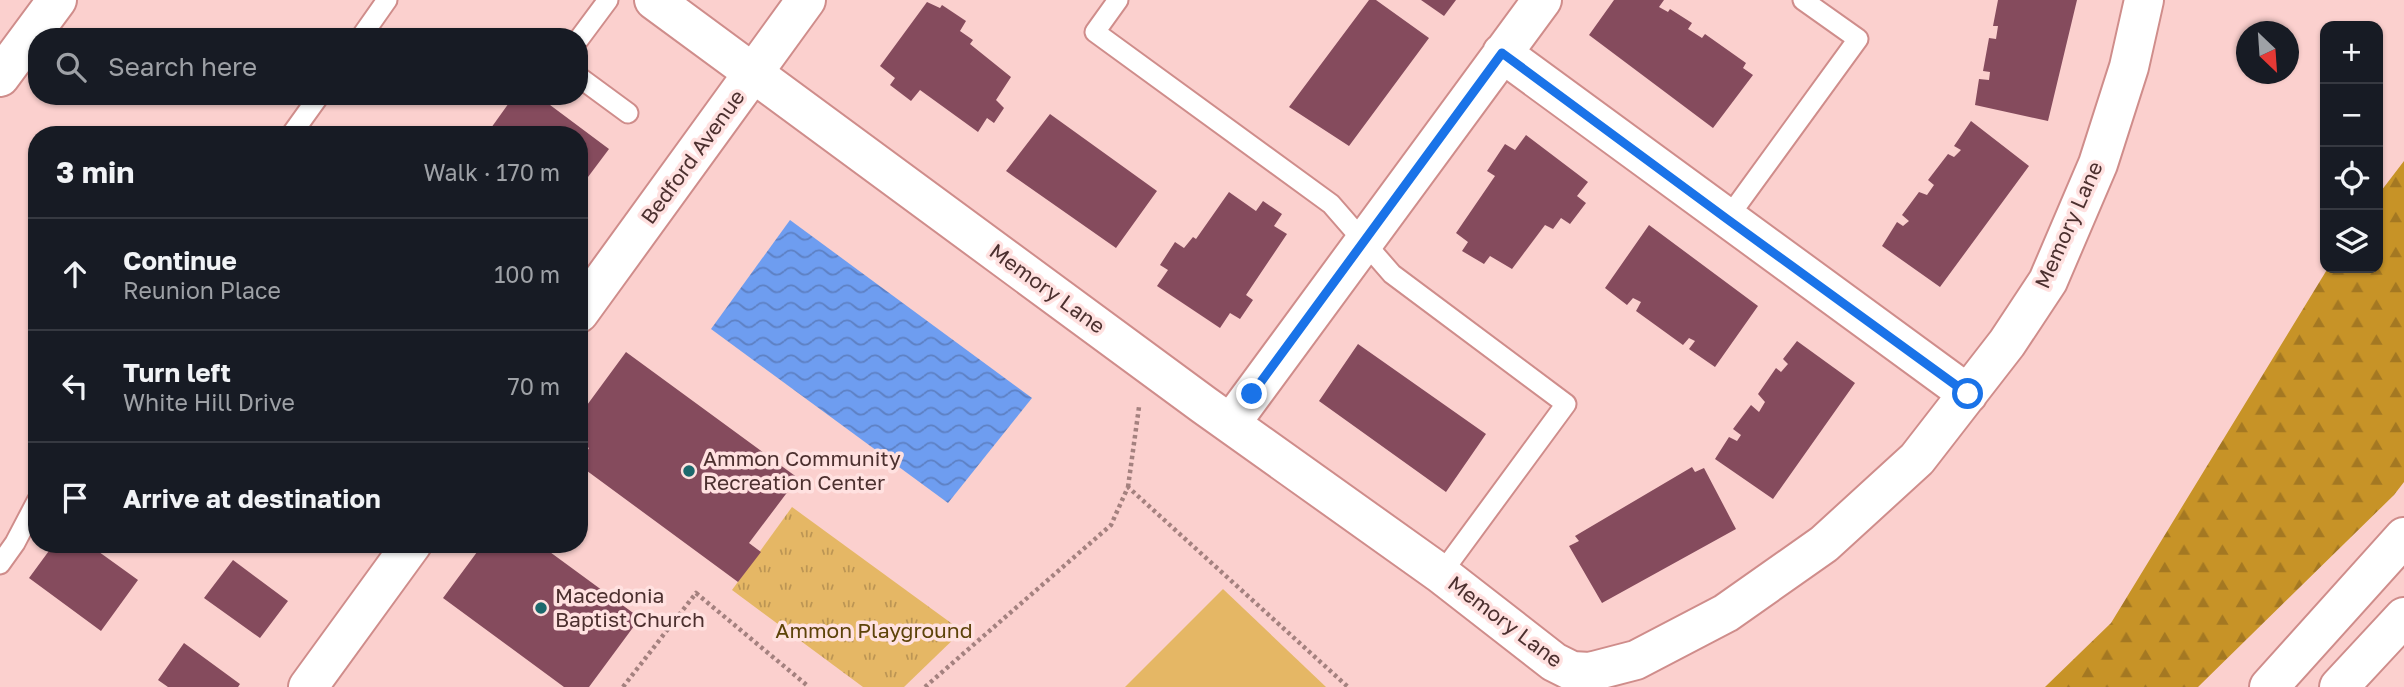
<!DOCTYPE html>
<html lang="en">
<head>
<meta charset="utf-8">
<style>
  :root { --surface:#171b24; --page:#20242c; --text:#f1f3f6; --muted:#9ea1a6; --line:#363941 }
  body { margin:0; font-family:"Golos Text",sans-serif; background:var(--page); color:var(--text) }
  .controls { position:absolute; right:21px; top:21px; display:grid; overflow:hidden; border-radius:14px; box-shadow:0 2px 5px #0004 }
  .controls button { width:63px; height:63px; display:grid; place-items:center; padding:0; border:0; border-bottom:2px solid var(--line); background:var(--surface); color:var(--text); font:35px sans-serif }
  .compass { position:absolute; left:2236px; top:21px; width:63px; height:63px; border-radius:50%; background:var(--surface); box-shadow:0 2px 5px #0004; rotate:155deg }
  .stop { position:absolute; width:21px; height:21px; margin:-16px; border:5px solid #1a73e8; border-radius:50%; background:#fff }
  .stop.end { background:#1a73e8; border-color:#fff; box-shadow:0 2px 7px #0008 }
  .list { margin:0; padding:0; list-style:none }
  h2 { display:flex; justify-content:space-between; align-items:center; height:91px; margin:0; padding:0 28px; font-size:30px }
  h2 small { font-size:23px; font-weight:400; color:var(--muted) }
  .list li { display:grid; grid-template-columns:46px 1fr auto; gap:21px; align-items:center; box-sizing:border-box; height:112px; padding:0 28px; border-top:2px solid var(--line) }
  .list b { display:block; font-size:26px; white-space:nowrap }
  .list p { margin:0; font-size:23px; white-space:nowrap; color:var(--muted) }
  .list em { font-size:23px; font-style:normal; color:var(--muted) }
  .icon { flex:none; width:38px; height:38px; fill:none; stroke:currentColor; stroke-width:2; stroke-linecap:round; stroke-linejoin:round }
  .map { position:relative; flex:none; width:2404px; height:687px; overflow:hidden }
  .search { position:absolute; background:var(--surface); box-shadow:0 2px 5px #0004; left:28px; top:28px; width:560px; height:77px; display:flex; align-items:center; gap:18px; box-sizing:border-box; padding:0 24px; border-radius:28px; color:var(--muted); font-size:26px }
  .panel { position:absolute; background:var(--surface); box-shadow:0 2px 5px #0004; left:28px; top:126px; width:560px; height:427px; border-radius:28px }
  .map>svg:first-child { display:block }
  .green { fill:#e5b765 }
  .forest { fill:url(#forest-firs) }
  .park { fill:url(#park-tufts) }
  .water { fill:url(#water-waves) }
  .building { fill:#854b5d }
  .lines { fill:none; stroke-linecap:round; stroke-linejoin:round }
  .lane-casing { stroke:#cf8d8b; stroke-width:23 }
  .street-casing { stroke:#cf8d8b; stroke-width:42 }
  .secondary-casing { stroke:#cf8d8b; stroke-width:42 }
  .primary-casing { stroke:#cf8d8b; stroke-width:42 }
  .path { stroke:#a4817f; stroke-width:4.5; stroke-dasharray:3.5 3.5; stroke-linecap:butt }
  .lane { stroke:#fff; stroke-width:19 }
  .street { stroke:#fff; stroke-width:38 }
  .secondary { stroke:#fff; stroke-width:38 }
  .primary { stroke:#fff; stroke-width:38 }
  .route { stroke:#1a73e8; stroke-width:9 }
  .poi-dot { fill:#1c696d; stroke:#ffe1e0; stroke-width:2.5 }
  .labels { text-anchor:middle; stroke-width:7; stroke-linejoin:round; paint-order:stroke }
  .street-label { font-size:21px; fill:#4c302f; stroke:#ffe1e0 }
  .poi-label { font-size:21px; fill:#4c302f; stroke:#ffe1e0; text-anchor:start }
  .park-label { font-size:21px; fill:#5d4309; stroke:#ffe1e0 }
</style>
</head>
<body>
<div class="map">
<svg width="2404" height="687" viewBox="0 0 2404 687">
  <defs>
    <pattern id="forest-firs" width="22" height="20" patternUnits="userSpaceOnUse" patternTransform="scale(1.75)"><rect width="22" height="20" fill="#c79327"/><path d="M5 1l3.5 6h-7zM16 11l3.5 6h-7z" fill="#a47822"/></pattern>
    <pattern id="park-tufts" width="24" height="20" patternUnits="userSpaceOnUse" patternTransform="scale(1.75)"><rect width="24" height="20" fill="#e5b765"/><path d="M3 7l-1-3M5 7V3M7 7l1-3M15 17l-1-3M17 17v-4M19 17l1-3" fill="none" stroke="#bc9554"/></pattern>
    <pattern id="water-waves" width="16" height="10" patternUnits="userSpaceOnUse" patternTransform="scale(1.75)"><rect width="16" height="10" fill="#6e9df0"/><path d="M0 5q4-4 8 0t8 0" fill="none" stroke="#5d80c3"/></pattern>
  </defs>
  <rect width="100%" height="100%" fill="#fbd0ce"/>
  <path class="green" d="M1223 589 1326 687H1125Z"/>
  <path class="forest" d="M2404 161V482L2394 495 2198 687H2045L2111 623 2328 268H2378V195Z"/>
  <path class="park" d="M792 507 962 631 904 687H863L732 590Z"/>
  <path class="water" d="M790 220 1032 398 948 503 711 329Z"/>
  <path class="building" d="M1369 0H1376L1429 38 1349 146 1289 107Z
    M1421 0H1456L1444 16Z
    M1614 0H1664L1659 7 1668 12 1670 9 1692 23 1688 29 1702 38 1705 34 1746 63 1743 68 1753 75 1713 128 1589 35Z
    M1998 0H2077L2048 121 1975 105 1979 79 1989 80 1990 72 1983 71 1989 38 1996 39 1998 26H1993Z
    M927 2 940 8 942 5 966 21 960 31 973 40 970 44 1011 77 996 100 1004 108 994 123 987 118 978 132 920 90 911 101 890 85 895 78 880 66Z
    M514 96H538L609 149 579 189V135H486Z
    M1050 114 1157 191 1116 248 1006 171Z
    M1971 121 2029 166 1940 287 1882 246 1897 222 1903 226 1909 221 1902 215 1919 192 1927 195 1934 185 1928 180 1948 154 1954 157 1961 150 1954 146Z
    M1526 135 1588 182 1577 196 1586 203 1570 224 1561 218 1553 229 1545 225 1512 269 1490 256 1484 264 1462 251 1468 242 1456 233 1495 176 1487 171 1505 144 1515 150Z
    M1229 192 1256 211 1263 201 1282 214 1274 226 1287 234 1246 295 1253 300 1240 319 1230 313 1220 328 1157 286 1168 270 1160 265 1175 242 1184 248 1193 237 1196 239Z
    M1649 225 1758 306 1715 367 1689 349 1695 341 1689 338 1683 345 1636 311 1641 302 1633 298 1627 305 1605 288Z
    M1797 341 1855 383 1773 499 1715 459 1729 437 1737 441 1741 435 1733 429 1751 405 1759 412 1765 402 1758 394 1776 368 1781 372 1788 364 1783 359Z
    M1358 344 1486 434 1446 492 1319 401Z
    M626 352 798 478 749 543 761 552 738 582 579 465 589 448 579 441V416Z
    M1692 467 1695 472 1704 468 1736 529 1602 603 1569 546 1579 541 1575 536Z
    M54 544H88L138 580 101 631 29 578Z
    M483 544H539L640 618 589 687H564L443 598Z
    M233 560 288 601 260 638 204 598Z
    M184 643 240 684 238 687H168L158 680Z"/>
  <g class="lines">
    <g class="lane-casing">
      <path id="lane" d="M1118 0 1095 32 1331 204 1392 274 1566 404 1441 574
        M361 37 387 0
        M579 39 608 0
        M579 77 628 113
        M291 135 319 96
        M1727 219 1858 39 1803 0
        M0 564 15 543 37 501"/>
    </g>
    <g class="street-casing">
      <path id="street" d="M654 0 1204 405 1441 574 1554 662 1572 671 1590 672 1636 660 1726 613 1824 544 1917 459 2007 343 2048 281 2098 164 2129 67 2144 0
        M1502 53 1968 394
        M0 77 57 0
        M1231 423 1542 0"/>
    </g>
    <g class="secondary-casing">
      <path id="secondary" d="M579 313 806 0
        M308 687 412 544"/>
    </g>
    <g class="primary-casing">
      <path id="primary" d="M2269 687 2404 537
        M2339 687 2404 617"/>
    </g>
    <path class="path" d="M1128 487 1139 407
      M623 687 696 593 809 687
      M925 687 1111 525 1128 487 1348 687"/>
    <use href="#lane" class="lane"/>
    <use href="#street" class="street"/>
    <use href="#secondary" class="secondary"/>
    <use href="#primary" class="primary"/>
  </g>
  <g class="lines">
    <path class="route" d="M1252 394 1502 53 1727 219 1968 394"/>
  </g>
  <g class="poi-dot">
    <circle cx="689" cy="471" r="7"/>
    <circle cx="541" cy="608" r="7"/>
  </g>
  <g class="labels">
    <g class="street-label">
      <text transform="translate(693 157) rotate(-54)" y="7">Bedford Avenue</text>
      <text transform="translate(2069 225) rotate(-66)" y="7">Memory Lane</text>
      <text transform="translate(1047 289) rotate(36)" y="7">Memory Lane</text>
      <text transform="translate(1505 622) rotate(37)" y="7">Memory Lane</text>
    </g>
    <g class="poi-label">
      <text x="703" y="466">Ammon Community<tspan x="703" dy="24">Recreation Center</tspan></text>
      <text x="555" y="603">Macedonia<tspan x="555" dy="24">Baptist Church</tspan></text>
    </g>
    <g class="park-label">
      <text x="874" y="638">Ammon Playground</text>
    </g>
  </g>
</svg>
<div class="controls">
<button>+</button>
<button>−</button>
<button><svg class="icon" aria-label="locate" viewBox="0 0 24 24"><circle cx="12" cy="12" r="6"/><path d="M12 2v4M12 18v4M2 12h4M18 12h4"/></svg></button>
<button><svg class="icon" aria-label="layers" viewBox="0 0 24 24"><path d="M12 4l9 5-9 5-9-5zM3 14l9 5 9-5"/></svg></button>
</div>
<svg class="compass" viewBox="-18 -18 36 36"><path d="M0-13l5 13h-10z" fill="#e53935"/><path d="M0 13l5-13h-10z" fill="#9ea1a6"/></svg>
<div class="stop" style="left:1968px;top:394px"></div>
<div class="stop end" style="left:1252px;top:394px"></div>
<div class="search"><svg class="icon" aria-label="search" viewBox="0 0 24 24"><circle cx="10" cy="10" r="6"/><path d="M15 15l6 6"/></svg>Search here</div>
<section class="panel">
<h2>3 min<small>Walk · 170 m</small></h2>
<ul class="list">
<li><svg class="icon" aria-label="ahead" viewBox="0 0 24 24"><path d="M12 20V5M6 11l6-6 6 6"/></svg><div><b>Continue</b><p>Reunion Place</p></div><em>100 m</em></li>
<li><svg class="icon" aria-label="left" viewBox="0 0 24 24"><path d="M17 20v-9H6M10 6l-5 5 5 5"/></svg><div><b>Turn left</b><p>White Hill Drive</p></div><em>70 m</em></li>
<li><svg class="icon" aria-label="arrive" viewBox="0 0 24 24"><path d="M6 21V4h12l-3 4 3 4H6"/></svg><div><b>Arrive at destination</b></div></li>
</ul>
</section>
</div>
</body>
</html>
